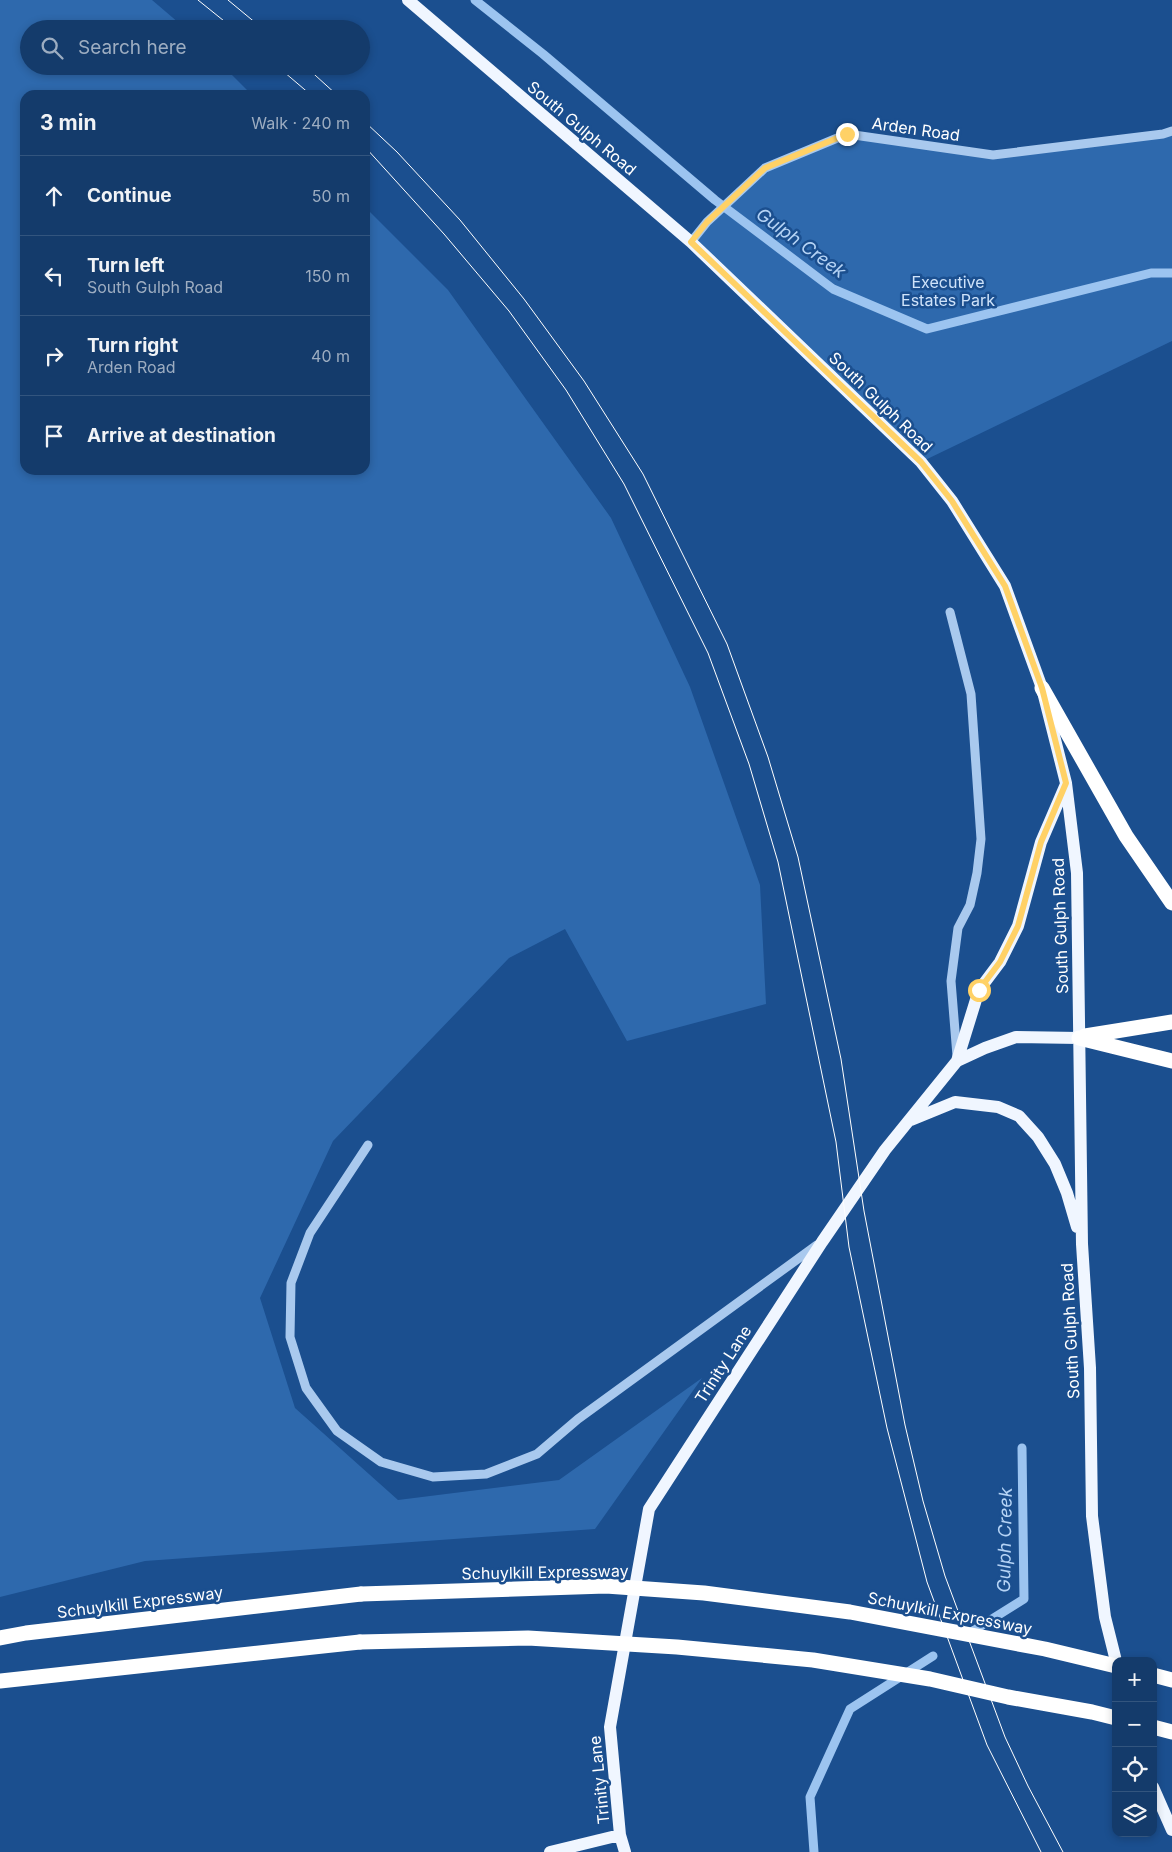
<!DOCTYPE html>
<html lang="en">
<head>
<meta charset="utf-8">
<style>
  :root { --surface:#143b6b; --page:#1d4271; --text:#f1f3f6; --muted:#9dadc1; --line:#33557e }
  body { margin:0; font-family:Inter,sans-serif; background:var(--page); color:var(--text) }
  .controls { position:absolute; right:15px; bottom:15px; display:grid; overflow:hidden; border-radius:10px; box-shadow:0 2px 8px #0003 }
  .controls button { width:45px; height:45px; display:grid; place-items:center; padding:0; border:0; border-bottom:1px solid var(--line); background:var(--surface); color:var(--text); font:25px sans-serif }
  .stop { position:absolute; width:15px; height:15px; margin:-11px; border:4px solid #ffd166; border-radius:50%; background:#fff }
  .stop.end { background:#ffd166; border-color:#fff; box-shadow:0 1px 5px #0008 }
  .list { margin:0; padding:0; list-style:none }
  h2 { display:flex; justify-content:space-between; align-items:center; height:65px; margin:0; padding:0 20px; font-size:21px }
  h2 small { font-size:16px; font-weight:400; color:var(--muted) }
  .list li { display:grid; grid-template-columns:32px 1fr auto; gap:15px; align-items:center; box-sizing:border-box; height:80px; padding:0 20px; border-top:1px solid var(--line) }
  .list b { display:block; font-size:19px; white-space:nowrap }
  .list p { margin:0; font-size:16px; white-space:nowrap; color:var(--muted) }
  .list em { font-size:16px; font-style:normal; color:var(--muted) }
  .icon { flex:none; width:28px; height:28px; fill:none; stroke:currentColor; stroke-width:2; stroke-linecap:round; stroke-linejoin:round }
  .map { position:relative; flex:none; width:1172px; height:1852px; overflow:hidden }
  .search { position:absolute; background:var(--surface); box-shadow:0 2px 8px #0003; left:20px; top:20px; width:350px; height:55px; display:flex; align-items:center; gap:12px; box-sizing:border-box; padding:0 18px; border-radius:28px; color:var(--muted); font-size:19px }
  .panel { position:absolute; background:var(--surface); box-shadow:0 2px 8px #0003; left:20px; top:90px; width:350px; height:385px; border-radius:15px }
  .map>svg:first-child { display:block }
  .green { fill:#2e69ad }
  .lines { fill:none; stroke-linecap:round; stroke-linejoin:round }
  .stream { stroke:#9cc4f0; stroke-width:9 }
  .minor { stroke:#a9c9ee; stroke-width:9 }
  .major { stroke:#f0f6ff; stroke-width:12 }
  .highway { stroke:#fff; stroke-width:15 }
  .tram { stroke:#fff; stroke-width:1 }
  .highway-bridge { stroke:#fff; stroke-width:15 }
  .route { stroke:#ffd166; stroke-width:6 }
  .labels { text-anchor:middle; stroke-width:5; stroke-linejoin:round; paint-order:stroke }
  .street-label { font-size:16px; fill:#fff; stroke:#1b4f8f }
  .park-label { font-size:16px; fill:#cfe3fa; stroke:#1b4f8f }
  .water-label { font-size:18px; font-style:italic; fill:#b5d3f5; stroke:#1b4f8f }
</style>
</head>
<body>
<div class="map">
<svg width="1172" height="1852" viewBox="0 0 1172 1852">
  <rect width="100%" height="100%" fill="#1b4f8f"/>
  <path class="green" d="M0 0H152L186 29H29V66H223L252 95H25V470H365V207L448 290 611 518 690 687 760 885 766 1004 627 1041 565 929 509 958 333 1141 260 1298 295 1408 398 1500 559 1480 702 1378 595 1529 145 1561 0 1597Z
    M1172 131V341L921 462 691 242 765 168 847 134 993 155Z"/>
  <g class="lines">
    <path class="stream" d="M475 0 543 54 715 200 833 289 927 329 1151 273H1172
      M968 1634 1024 1599 1022 1448
      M814 1852 810 1797 850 1709 933 1656"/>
    <path class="minor" d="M691 242 707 222 765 168 847 134 993 155 1163 134 1172 131
      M950 612 971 694 981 839 977 873 970 905 958 928 951 981 957 1056
      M368 1145 310 1233 291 1283 290 1337 306 1388 337 1431 381 1462 433 1477 486 1474 537 1454 578 1419 817 1245"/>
    <path class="major" d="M408 0 691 242 921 462 952 501 1005 586 1042 688 1066 783 1077 873 1082 1244 1090 1368 1092 1516 1105 1617 1116 1661
      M957 1061 979 990 1000 962 1018 926 1041 842 1066 784
      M911 1120 955 1102 998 1107 1019 1116 1038 1137 1055 1164 1067 1193 1077 1227
      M1153 1787 1172 1830
      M550 1852 620 1835
      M625 1852 620 1835 610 1727 649 1509 822 1242 885 1150 957 1061 985 1048 1016 1037 1079 1038"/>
    <path class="highway" d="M1042 688 1126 836 1172 903
      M1085 1036 1172 1022
      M1079 1038 1172 1061
      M0 1638 26 1633 361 1594
      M1153 1675 1172 1680
      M0 1681 360 1642
      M1153 1727 1172 1732"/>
    <path class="tram" d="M198 0 234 29
      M228 0 263 29
      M277 66 311 95
      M305 66 337 95
      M365 122 397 152 460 220 524 299 584 381 643 474 727 644 768 757 798 857 841 1059 864 1211 905 1425 923 1501 945 1576 1005 1737 1028 1786 1063 1852
      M365 147 444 234 509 311 566 390 624 484 708 653 749 764 778 862 836 1142 849 1247 887 1428 927 1582 987 1745 1041 1852"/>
    <path class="highway-bridge" d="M361 1594 606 1586 704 1593 850 1612 1045 1649 1116 1666
      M360 1642 528 1638 677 1647 813 1660 930 1679 1008 1697 1092 1712 1116 1718"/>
  </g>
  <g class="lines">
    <path class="route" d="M847 134 765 168 707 222 691 242 921 462 952 501 1005 586 1042 688 1066 783 1041 842 1018 926 1000 962 979 990"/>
  </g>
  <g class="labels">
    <g class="street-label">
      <text transform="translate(582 128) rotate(40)" y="6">South Gulph Road</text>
      <text transform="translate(916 129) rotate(8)" y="6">Arden Road</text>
      <text transform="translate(881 402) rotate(44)" y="6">South Gulph Road</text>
      <text transform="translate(1060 926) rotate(-92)" y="6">South Gulph Road</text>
      <text transform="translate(1070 1331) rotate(-93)" y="6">South Gulph Road</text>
      <text transform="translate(723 1364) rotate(-57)" y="6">Trinity Lane</text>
      <text transform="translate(545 1572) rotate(-1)" y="6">Schuylkill Expressway</text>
      <text transform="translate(140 1602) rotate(-7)" y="6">Schuylkill Expressway</text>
      <text transform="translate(950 1613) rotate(11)" y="6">Schuylkill Expressway</text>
      <text transform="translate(599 1780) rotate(-96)" y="6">Trinity Lane</text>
    </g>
    <g class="park-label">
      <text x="948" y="288">Executive<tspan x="948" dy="18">Estates Park</tspan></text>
    </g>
    <g class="water-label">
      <text transform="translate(801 243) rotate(36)" y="6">Gulph Creek</text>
      <text transform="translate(1005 1540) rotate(-89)" y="6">Gulph Creek</text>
    </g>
  </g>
</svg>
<div class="controls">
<button>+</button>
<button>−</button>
<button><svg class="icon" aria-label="locate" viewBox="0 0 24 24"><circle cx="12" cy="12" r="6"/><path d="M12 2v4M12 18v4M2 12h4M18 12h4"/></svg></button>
<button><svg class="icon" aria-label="layers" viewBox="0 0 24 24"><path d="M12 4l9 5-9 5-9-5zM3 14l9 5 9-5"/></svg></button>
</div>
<div class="stop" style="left:979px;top:990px"></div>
<div class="stop end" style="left:847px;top:134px"></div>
<div class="search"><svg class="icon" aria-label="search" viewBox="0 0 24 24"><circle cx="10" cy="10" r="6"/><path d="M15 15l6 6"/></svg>Search here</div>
<section class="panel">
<h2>3 min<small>Walk · 240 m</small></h2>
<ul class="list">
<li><svg class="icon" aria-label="ahead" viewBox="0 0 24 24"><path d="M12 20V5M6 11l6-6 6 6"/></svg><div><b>Continue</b></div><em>50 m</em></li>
<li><svg class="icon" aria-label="left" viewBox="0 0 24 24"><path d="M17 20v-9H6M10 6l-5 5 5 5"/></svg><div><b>Turn left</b><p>South Gulph Road</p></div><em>150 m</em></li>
<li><svg class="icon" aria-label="right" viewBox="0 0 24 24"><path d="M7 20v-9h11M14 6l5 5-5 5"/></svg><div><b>Turn right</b><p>Arden Road</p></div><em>40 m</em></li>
<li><svg class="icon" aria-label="arrive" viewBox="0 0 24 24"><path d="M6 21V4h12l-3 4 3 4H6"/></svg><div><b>Arrive at destination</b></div></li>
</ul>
</section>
</div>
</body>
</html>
